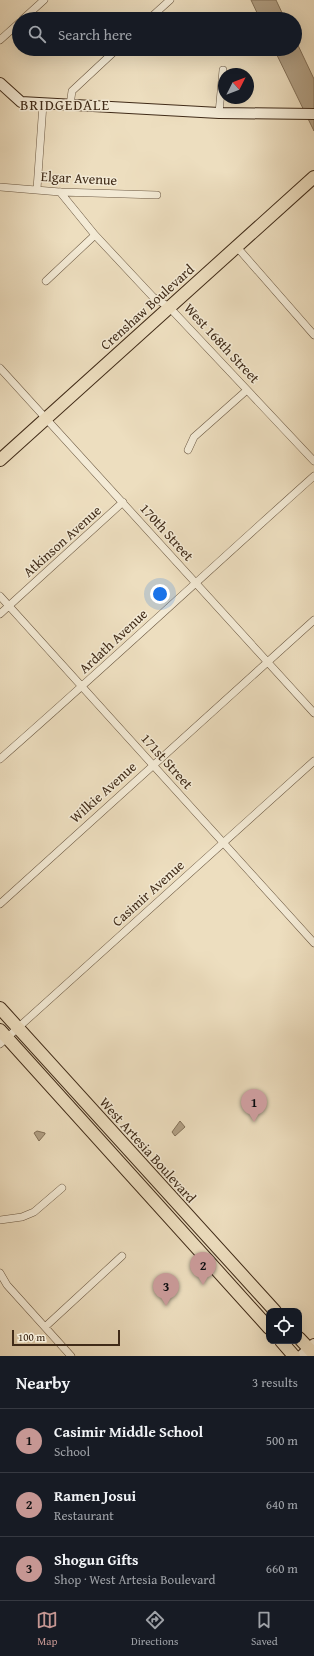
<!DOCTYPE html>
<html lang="en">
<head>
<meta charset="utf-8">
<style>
  :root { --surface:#171b24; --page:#20242c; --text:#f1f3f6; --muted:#9ea1a6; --line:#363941; --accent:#c59692 }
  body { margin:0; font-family:"Gentium Book Plus",serif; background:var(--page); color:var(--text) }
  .controls { position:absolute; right:12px; bottom:12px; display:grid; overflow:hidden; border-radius:8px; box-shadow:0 4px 16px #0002 }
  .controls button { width:36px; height:36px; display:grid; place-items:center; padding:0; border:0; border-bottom:1px solid var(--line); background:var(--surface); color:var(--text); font:20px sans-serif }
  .compass { position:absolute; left:218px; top:68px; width:36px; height:36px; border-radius:50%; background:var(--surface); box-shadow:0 4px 16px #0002; rotate:48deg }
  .scale { position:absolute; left:12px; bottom:10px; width:108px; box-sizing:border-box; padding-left:4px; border:2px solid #402b18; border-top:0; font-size:11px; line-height:14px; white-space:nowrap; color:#402b18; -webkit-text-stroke:3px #f3ead5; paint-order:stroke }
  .you { position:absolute; left:160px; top:594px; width:14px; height:14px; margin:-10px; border:3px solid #fff; border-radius:50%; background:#1a73e8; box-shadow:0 0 0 6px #1a73e833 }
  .badge { display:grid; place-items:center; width:26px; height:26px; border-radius:50%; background:var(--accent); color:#111; font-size:13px; font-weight:700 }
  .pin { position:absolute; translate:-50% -33px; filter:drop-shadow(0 1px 2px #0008) }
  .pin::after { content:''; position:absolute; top:21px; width:14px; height:12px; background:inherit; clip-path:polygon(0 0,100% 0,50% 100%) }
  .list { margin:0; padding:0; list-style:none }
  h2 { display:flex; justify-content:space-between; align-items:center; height:52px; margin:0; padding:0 16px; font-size:17px }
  h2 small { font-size:13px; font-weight:400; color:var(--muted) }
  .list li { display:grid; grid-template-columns:26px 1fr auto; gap:12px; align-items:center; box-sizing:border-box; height:64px; padding:0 16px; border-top:1px solid var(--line) }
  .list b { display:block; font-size:15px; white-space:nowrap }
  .list p { margin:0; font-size:13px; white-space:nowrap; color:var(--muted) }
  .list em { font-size:13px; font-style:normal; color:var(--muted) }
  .icon { flex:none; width:22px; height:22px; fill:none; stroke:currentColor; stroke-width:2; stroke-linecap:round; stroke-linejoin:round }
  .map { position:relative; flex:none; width:314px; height:1356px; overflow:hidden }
  .search { position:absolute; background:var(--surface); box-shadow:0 4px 16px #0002; left:12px; right:12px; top:12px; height:44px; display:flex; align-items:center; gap:10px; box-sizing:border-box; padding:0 14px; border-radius:22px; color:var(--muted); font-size:15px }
  .sheet { height:244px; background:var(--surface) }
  nav { display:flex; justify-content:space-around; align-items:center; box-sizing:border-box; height:56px; border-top:1px solid var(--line); background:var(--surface); font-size:11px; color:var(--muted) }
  nav a { display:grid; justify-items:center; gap:2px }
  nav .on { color:var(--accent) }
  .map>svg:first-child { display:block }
  .water { fill:#b2a186; stroke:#84725a }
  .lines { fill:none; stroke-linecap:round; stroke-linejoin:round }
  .street-casing { stroke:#6b5842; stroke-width:8 }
  .secondary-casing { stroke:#402b18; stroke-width:12 }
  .primary-casing { stroke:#402b18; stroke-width:14 }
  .street { stroke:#f3ead5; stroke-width:7 }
  .secondary { stroke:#f3ead5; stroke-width:10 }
  .primary { stroke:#eddebf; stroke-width:12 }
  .labels { text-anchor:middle; stroke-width:3; stroke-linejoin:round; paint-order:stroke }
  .street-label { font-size:14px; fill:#402b18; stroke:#f3ead5 }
  .neighbourhood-label { font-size:15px; letter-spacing:1px; fill:#402b18; stroke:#f3ead5 }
</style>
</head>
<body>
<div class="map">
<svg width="314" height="1356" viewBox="0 0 314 1356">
  <rect width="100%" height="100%" fill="#eddebf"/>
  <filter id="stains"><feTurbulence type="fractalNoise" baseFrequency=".005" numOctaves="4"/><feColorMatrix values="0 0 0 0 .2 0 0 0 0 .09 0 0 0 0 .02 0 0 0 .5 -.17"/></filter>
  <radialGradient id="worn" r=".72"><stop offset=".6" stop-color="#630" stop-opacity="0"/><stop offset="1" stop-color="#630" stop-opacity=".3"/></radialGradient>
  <path class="water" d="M251 0H276L285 19H260Z
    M295 39 314 79V131L274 49H295Z
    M180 1121 185 1127 175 1136 172 1132Z
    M37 1131 45 1133V1134L39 1141 34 1133Z"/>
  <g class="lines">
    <g class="street-casing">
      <path id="street" d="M23 19 44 0
        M149 19 170 0
        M0 40 19 23
        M70 105 72 91 117 49
        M219 113 223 70
        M0 187 60 192 157 195
        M37 189 43 104
        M60 192 95 235 153 297 169 307 314 461
        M236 246 314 335
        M46 281 95 235
        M0 368 314 713
        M188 450 194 437 247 390
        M0 596 314 943
        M0 614 123 502
        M0 759C106 666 209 570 314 476
        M0 904 314 620
        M0 1044 314 761
        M0 1220 22 1217 34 1212 62 1188
        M0 1273 7 1285 71 1356
        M45 1327 122 1256"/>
    </g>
    <g class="secondary-casing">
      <path id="secondary" d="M0 83 21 102 219 113 314 114
        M301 1356 314 1344"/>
    </g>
    <g class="primary-casing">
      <path id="primary" d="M0 460 314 177
        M0 1008 275 1311
        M0 1030 269 1328
        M299 1338 314 1354
        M281 1341 294 1356"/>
    </g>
    <use href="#street" class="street"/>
    <use href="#secondary" class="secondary"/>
    <use href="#primary" class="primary"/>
  </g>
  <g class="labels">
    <g class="street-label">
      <text transform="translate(79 178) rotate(3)" y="5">Elgar Avenue</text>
      <text transform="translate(147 307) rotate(-42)" y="5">Crenshaw Boulevard</text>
      <text transform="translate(222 343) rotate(47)" y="5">West 168th Street</text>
      <text transform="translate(167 532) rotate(48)" y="5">170th Street</text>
      <text transform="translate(62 541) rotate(-42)" y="5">Atkinson Avenue</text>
      <text transform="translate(113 641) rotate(-43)" y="5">Ardath Avenue</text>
      <text transform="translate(167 761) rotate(48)" y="5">171st Street</text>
      <text transform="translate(103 792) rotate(-42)" y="5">Wilkie Avenue</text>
      <text transform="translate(148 893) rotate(-42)" y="5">Casimir Avenue</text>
      <text transform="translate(148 1150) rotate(48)" y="5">West Artesia Boulevard</text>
    </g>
    <g class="neighbourhood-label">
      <text x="65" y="110">BRIDGEDALE</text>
    </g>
  </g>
  <rect width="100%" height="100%" filter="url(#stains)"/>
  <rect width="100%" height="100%" fill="url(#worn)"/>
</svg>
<div class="controls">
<button><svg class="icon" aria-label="locate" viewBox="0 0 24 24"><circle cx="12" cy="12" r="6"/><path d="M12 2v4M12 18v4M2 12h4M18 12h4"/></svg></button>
</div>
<svg class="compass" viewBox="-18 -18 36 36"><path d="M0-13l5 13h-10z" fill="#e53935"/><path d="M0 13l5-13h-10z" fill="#9ea1a6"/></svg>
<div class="scale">100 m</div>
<div class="you"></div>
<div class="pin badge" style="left:254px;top:1122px">1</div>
<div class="pin badge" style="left:203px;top:1285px">2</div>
<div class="pin badge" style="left:166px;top:1306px">3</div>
<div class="search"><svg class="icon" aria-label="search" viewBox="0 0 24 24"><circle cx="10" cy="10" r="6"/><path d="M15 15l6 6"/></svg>Search here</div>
</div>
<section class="sheet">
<h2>Nearby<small>3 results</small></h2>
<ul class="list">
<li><span class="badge">1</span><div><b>Casimir Middle School</b><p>School</p></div><em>500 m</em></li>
<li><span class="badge">2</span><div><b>Ramen Josui</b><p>Restaurant</p></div><em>640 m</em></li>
<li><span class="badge">3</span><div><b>Shogun Gifts</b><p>Shop · West Artesia Boulevard</p></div><em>660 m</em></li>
</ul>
</section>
<nav>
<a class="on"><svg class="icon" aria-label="map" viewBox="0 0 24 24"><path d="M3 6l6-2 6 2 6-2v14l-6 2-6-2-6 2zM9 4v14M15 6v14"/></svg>Map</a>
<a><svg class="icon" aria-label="directions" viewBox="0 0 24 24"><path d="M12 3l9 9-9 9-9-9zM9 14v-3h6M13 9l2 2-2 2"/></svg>Directions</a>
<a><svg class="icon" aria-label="saved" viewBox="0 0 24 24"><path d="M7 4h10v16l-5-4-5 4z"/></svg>Saved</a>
</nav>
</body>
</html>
